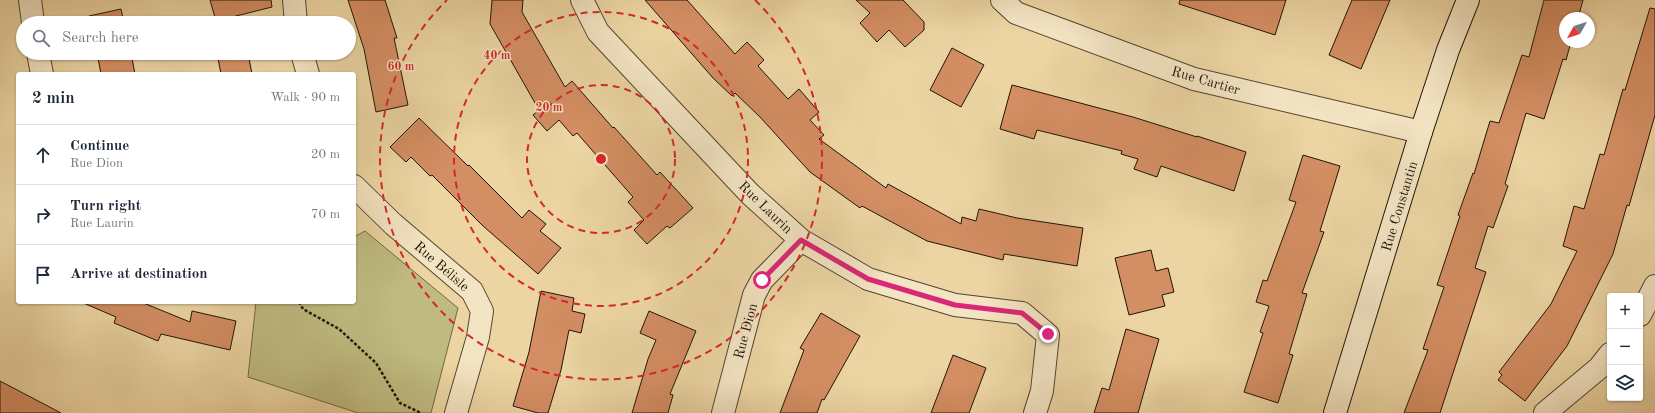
<!DOCTYPE html>
<html lang="en">
<head>
<meta charset="utf-8">
<style>
  :root { --surface:#fff; --page:#f2f2f3; --text:#1f2937; --muted:#747a83; --line:#e0e1e3 }
  body { margin:0; font-family:"Old Standard TT",serif; background:var(--page); color:var(--text) }
  .controls { position:absolute; right:12px; bottom:12px; display:grid; overflow:hidden; border-radius:4px; box-shadow:0 1px 3px #0004 }
  .controls button { width:36px; height:36px; display:grid; place-items:center; padding:0; border:0; border-bottom:1px solid var(--line); background:var(--surface); color:var(--text); font:20px sans-serif }
  .compass { position:absolute; left:1559px; top:12px; width:36px; height:36px; border-radius:50%; background:var(--surface); box-shadow:0 1px 3px #0004; rotate:231deg }
  .stop { position:absolute; width:12px; height:12px; margin:-9px; border:3px solid #db2777; border-radius:50%; background:#fff }
  .stop.end { background:#db2777; border-color:#fff; box-shadow:0 1px 4px #0008 }
  .list { margin:0; padding:0; list-style:none }
  h2 { display:flex; justify-content:space-between; align-items:center; height:52px; margin:0; padding:0 16px; font-size:17px }
  h2 small { font-size:13px; font-weight:400; color:var(--muted) }
  .list li { display:grid; grid-template-columns:26px 1fr auto; gap:12px; align-items:center; box-sizing:border-box; height:60px; padding:0 16px; border-top:1px solid var(--line) }
  .list b { display:block; font-size:15px; white-space:nowrap }
  .list p { margin:0; font-size:13px; white-space:nowrap; color:var(--muted) }
  .list em { font-size:13px; font-style:normal; color:var(--muted) }
  .icon { flex:none; width:22px; height:22px; fill:none; stroke:currentColor; stroke-width:2; stroke-linecap:round; stroke-linejoin:round }
  .map { position:relative; flex:none; width:1655px; height:413px; overflow:hidden }
  .search { position:absolute; background:var(--surface); box-shadow:0 1px 3px #0004; left:16px; top:16px; width:340px; height:44px; display:flex; align-items:center; gap:10px; box-sizing:border-box; padding:0 14px; border-radius:22px; color:var(--muted); font-size:15px }
  .panel { position:absolute; background:var(--surface); box-shadow:0 1px 3px #0004; left:16px; top:72px; width:340px; height:232px; border-radius:4px }
  .map>svg:first-child { display:block }
  .green { fill:#bfbb80; stroke:#6f6844 }
  .building { fill:#d48e63; stroke:#1f1509 }
  .lines { fill:none; stroke-linecap:round; stroke-linejoin:round }
  .street-casing { stroke:#524530; stroke-width:24 }
  .secondary-casing { stroke:#1f1509; stroke-width:24 }
  .path { stroke:#1f1509; stroke-width:2.5; stroke-dasharray:3 2; stroke-linecap:butt }
  .street { stroke:#f3e4c3; stroke-width:22 }
  .secondary { stroke:#f3e4c3; stroke-width:22 }
  .route { stroke:#db2777; stroke-width:5 }
  .ring { fill:none; stroke:#d62828; stroke-width:2; stroke-dasharray:7 5 }
  .labels { text-anchor:middle; stroke-width:3; stroke-linejoin:round; paint-order:stroke }
  .street-label { font-size:14px; fill:#1f1509; stroke:#f3e4c3 }
  .centre { fill:#d62828; stroke:#f3e4c3; stroke-width:2 }
  .ring-label { font-size:12px; text-anchor:middle; font-weight:bold; fill:#d62828; stroke:#f3e4c3; stroke-width:3; stroke-linejoin:round; paint-order:stroke }
</style>
</head>
<body>
<div class="map">
<svg width="1655" height="413" viewBox="0 0 1655 413">
  <rect width="100%" height="100%" fill="#ecd5a3"/>
  <filter id="stains"><feTurbulence type="fractalNoise" baseFrequency=".005" numOctaves="4"/><feColorMatrix values="0 0 0 0 .2 0 0 0 0 .09 0 0 0 0 .02 0 0 0 .5 -.17"/></filter>
  <radialGradient id="worn" r=".72"><stop offset=".6" stop-color="#630" stop-opacity="0"/><stop offset="1" stop-color="#630" stop-opacity=".3"/></radialGradient>
  <path class="green" d="M365 231 458 308 431 413H358L248 377 256 302H354V237Z"/>
  <path class="building" d="M210 0H271L272 7 216 21Z
    M348 0H385L397 38H394L408 105 376 112 364 49Z
    M492 0H523L522 12 565 87 572 81 613 128 614 127 657 175 660 172 693 208 670 228 667 226 647 244 634 230 644 220 628 202 633 197 577 133 573 136 559 120 547 131 533 115 539 110 490 24Z
    M645 0H687L735 54 747 42 764 60 758 66 788 99 799 89 819 112 810 120 824 135 819 139 886 188 888 184 961 224 962 217 976 221 979 209 1017 218 1083 228 1077 266 1004 254 1003 260 927 241 862 206 860 208 810 172 760 117 735 93 732 96 713 78Z
    M856 0H903L924 22V30L905 47 889 30 877 42 860 23 870 13Z
    M1180 0H1286L1275 35 1179 4Z
    M1352 0H1390L1361 69 1329 55Z
    M1544 0H1583L1578 18H1565V42H1571L1566 60 1563 59 1544 119 1526 113 1505 184 1508 186 1493 228 1488 226 1475 268 1486 272 1440 413H1404L1428 350 1423 349 1444 287 1437 285 1460 216 1458 215 1473 173 1474 174 1490 121 1499 123 1522 55 1529 57Z
    M1650 8 1655 9V115L1629 206 1627 205 1613 254 1567 346 1525 401 1498 380 1502 375 1499 372 1551 304 1577 251 1563 246 1574 206 1584 209 1600 154 1604 155 1623 89 1625 90Z
    M121 9 124 23H90L89 16Z
    M952 48 984 65 961 107 930 90Z
    M97 53H131L135 74H101Z
    M217 53H248L252 74H221Z
    M1012 85 1133 117 1197 137V136L1246 152 1234 191 1161 166 1157 177 1134 169 1138 159 1121 154 1122 151 1037 130 1034 139 1000 129Z
    M419 118 468 166 469 165 522 218 529 210 546 224 540 231 561 248 538 274 482 225 432 175 430 176 411 157 406 162 390 147Z
    M1303 155 1340 166 1320 231 1324 232 1302 293 1307 294 1289 354 1293 355 1278 403 1244 392 1263 333 1260 332 1269 306 1256 302 1263 280 1267 281 1296 202 1289 200Z
    M1151 250 1156 271 1168 268 1174 292 1162 295 1165 306 1129 315 1115 258Z
    M541 291 574 298 572 311 585 314 581 333 569 330 561 370 548 413H538L513 406 529 352Z
    M81 302H141L190 322 192 311 236 321 230 350 161 334 158 341 114 323 116 317Z
    M649 311 696 331 670 394 673 395 668 413H632L648 359 656 340 640 333Z
    M821 313 860 336 824 400 822 399 817 413H780L804 350 800 348Z
    M1126 329 1159 339 1138 413H1094L1102 388 1109 390Z
    M953 355 986 368 969 413H931Z
    M0 381 61 413H0Z"/>
  <g class="lines">
    <g class="street-casing">
      <path id="street" d="M30 0 33 23
        M294 0 296 23
        M582 0 598 32 750 194 801 240 868 279 955 305 1022 313 1048 335 1042 391 1035 413
        M1002 0 1016 13 1194 79 1421 132
        M38 53 42 74
        M302 53 308 74
        M354 186 393 224 472 291 482 311 478 337 456 413
        M1640 315 1655 286
        M723 413 754 295 762 280 801 240
        M1545 413 1599 368 1610 354"/>
    </g>
    <g class="secondary-casing">
      <path id="secondary" d="M1335 413 1421 132 1448 50 1468 0"/>
    </g>
    <path class="path" d="M299 302 303 309 339 329 376 363 400 403 421 413"/>
    <use href="#street" class="street"/>
    <use href="#secondary" class="secondary"/>
  </g>
  <g class="lines">
    <path class="route" d="M762 280 801 240 868 279 955 305 1022 313 1048 334"/>
  </g>
  <g class="ring">
    <circle cx="601" cy="159" r="74"/>
    <circle cx="601" cy="159" r="147"/>
    <path d="M755 0A221 221 0 1 1 447 0"/>
  </g>
  <g class="labels">
    <g class="street-label">
      <text transform="translate(1206 80) rotate(16)" y="5">Rue Cartier</text>
      <text transform="translate(1399 206) rotate(-73)" y="5">Rue Constantin</text>
      <text transform="translate(766 207) rotate(44)" y="5">Rue Laurin</text>
      <text transform="translate(442 266) rotate(41)" y="5">Rue Bélisle</text>
      <text transform="translate(745 331) rotate(-75)" y="5">Rue Dion</text>
    </g>
  </g>
  <circle cx="601" cy="159" r="6" class="centre"/>
  <g class="ring-label">
    <text x="497" y="59">40 m</text>
    <text x="401" y="70">60 m</text>
    <text x="549" y="111">20 m</text>
  </g>
  <rect width="100%" height="100%" filter="url(#stains)"/>
  <rect width="100%" height="100%" fill="url(#worn)"/>
</svg>
<div class="controls">
<button>+</button>
<button>−</button>
<button><svg class="icon" aria-label="layers" viewBox="0 0 24 24"><path d="M12 4l9 5-9 5-9-5zM3 14l9 5 9-5"/></svg></button>
</div>
<svg class="compass" viewBox="-18 -18 36 36"><path d="M0-13l5 13h-10z" fill="#e53935"/><path d="M0 13l5-13h-10z" fill="#747a83"/></svg>
<div class="stop" style="left:762px;top:280px"></div>
<div class="stop end" style="left:1048px;top:334px"></div>
<div class="search"><svg class="icon" aria-label="search" viewBox="0 0 24 24"><circle cx="10" cy="10" r="6"/><path d="M15 15l6 6"/></svg>Search here</div>
<section class="panel">
<h2>2 min<small>Walk · 90 m</small></h2>
<ul class="list">
<li><svg class="icon" aria-label="ahead" viewBox="0 0 24 24"><path d="M12 20V5M6 11l6-6 6 6"/></svg><div><b>Continue</b><p>Rue Dion</p></div><em>20 m</em></li>
<li><svg class="icon" aria-label="right" viewBox="0 0 24 24"><path d="M7 20v-9h11M14 6l5 5-5 5"/></svg><div><b>Turn right</b><p>Rue Laurin</p></div><em>70 m</em></li>
<li><svg class="icon" aria-label="arrive" viewBox="0 0 24 24"><path d="M6 21V4h12l-3 4 3 4H6"/></svg><div><b>Arrive at destination</b></div></li>
</ul>
</section>
</div>
</body>
</html>
